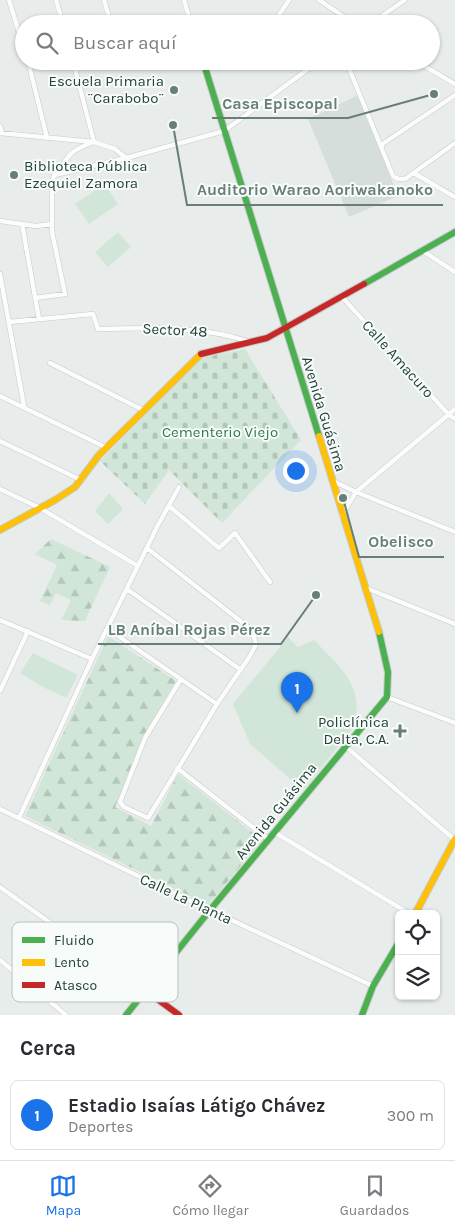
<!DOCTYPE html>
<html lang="es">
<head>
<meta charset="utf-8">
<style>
  :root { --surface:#fff; --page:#f7f7f7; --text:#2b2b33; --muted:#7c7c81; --line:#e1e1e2; --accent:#1a73e8 }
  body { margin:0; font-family:Karla,sans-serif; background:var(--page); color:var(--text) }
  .controls { position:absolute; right:15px; bottom:15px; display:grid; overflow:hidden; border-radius:8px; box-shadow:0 1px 4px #0004 }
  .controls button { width:45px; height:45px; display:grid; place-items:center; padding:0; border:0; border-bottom:1px solid var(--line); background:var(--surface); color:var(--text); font:25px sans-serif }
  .you { position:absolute; left:295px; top:470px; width:18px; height:18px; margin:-12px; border:4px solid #fff; border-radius:50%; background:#1a73e8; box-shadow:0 0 0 8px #1a73e833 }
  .badge { display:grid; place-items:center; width:32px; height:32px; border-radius:50%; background:var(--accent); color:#fff; font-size:16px; font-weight:700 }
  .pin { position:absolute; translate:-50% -41px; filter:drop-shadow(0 1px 2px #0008) }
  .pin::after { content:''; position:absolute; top:26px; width:18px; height:15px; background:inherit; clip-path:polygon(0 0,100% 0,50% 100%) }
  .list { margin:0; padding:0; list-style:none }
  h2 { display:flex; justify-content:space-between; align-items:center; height:65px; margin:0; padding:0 20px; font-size:21px }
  h2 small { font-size:16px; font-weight:400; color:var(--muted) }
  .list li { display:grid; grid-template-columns:32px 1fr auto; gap:15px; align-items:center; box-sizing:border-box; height:70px; margin:0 10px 10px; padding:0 10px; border:1px solid var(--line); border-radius:8px }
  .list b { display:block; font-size:19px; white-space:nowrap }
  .list p { margin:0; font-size:16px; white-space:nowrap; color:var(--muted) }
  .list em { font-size:16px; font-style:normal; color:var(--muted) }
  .icon { flex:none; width:28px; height:28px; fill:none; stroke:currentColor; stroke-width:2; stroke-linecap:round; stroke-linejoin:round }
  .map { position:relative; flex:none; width:455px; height:1015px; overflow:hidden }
  .search { position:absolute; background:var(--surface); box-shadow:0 1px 4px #0004; left:15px; right:15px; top:15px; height:55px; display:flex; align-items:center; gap:12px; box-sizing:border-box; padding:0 18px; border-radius:28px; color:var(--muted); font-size:19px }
  .sheet { height:145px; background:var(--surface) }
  nav { display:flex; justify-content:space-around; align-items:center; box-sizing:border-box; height:70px; border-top:1px solid var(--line); background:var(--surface); font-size:14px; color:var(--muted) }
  nav a { display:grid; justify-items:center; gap:2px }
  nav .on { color:var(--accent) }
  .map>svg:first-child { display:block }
  .built { fill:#d6dedb }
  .green { fill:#d1e6d8 }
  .forest { fill:url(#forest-firs) }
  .cemetery { fill:url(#cemetery-stones) }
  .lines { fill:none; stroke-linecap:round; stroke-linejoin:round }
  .street-casing { stroke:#c5cac8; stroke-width:5.5 }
  .fast-casing { stroke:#c3cbc8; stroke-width:8 }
  .slow-casing { stroke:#c3cbc8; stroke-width:8 }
  .jam-casing { stroke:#c3cbc8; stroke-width:8 }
  .street { stroke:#fcfcfc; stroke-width:4.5 }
  .fast { stroke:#4caf50; stroke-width:6 }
  .slow { stroke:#ffc107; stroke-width:6 }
  .jam { stroke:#c62828; stroke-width:6 }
  .poi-dot { fill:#697e78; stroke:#f7fbf9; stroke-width:2 }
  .labels { text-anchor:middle; stroke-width:4; stroke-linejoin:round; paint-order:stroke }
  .poi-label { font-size:15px; fill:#24423a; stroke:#f7fbf9; text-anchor:end }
  .street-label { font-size:15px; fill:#24423a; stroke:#f7fbf9 }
  .park-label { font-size:15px; fill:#2d7a4b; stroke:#f7fbf9 }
  .key { fill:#f7fbf9; stroke:#b8c4c0; stroke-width:1 }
  .key-label { font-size:14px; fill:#24423a }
  .leader { fill:none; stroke:#697e78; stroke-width:2 }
  .callout-dot { fill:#697e78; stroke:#f7fbf9; stroke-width:2 }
  .callout-label { font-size:16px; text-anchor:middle; font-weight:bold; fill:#697e78; stroke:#f7fbf9; stroke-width:4; stroke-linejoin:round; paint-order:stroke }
</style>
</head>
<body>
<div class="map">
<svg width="455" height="1015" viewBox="0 0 455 1015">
  <defs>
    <pattern id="forest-firs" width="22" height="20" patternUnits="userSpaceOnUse" patternTransform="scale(1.25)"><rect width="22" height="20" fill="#d1e6d8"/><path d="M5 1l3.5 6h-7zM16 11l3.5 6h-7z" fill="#b3c6ba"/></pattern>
    <pattern id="cemetery-stones" width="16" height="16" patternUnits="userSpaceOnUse" patternTransform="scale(1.25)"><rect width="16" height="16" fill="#d1e6d8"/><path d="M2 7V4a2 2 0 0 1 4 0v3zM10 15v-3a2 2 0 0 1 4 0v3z" fill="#b3c6ba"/></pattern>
  </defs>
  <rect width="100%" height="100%" fill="#e8edeb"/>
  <path class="built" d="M358 95 398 196 349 217 308 119Z"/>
  <path class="green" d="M105 184 118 204 89 224 75 204Z
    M118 232 131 247 108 267 95 252Z
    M109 493 123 509 108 524 95 511Z
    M288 637 298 647 314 640C341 668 370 690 350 732L303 790 250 744 233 704Z
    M33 653 78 675 66 698 41 686 20 673Z"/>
  <path class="forest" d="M51 539 110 567 85 621 61 620 71 600 56 593 50 605 40 601 57 565 35 554Z
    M108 636 176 681 144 736 115 807 151 826 178 774 262 840 208 905 25 816Z"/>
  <path class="cemetery" d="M245 349 301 440 222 523 169 470 145 504 100 461 201 358Z"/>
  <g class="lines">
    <g class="street-casing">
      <path id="street" d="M9 0 21 39
        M56 0 63 24
        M104 0 111 24
        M184 0 191 24
        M319 0 355 24
        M273 24 289 0
        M370 24 405 0
        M28 61 47 138
        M346 61 393 176 398 179H405L455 143
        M416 61 455 84
        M0 126 2 133
        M0 133 94 142 115 149 126 158
        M382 146 381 145 455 95
        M59 174 126 158 224 131 319 61
        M412 174 414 173 455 197
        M0 221 36 226 52 224
        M22 224 39 319
        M423 251 455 272
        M0 274 24 406
        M342 297 449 415 455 419
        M35 298 65 294 52 232V182L54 175 59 174C67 153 74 149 94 142L73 61
        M9 322 93 314 98 329C149 328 202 325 250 342
        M50 363 143 410
        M0 396 107 448
        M0 441 81 480
        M333 481 356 492 455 532
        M0 489 40 508 138 566
        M169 506 219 548 235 533 270 582
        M342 515 356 492 455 409
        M147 548 252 630 256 644 250 656 217 704 148 818 124 807 120 802 145 738 181 679
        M366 588 455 624
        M127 589 241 670
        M0 620 92 659
        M108 629 217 704
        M0 691 28 631
        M387 697 455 723
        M345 746 455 840
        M177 768 268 839
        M0 809 163 888 373 986
        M19 818 92 659 158 525 179 487
        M274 832 410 914
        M0 887 145 990
        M0 960 66 1015"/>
    </g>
    <g class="fast-casing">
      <path id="fast" d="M203 61 319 436
        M364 284 455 232
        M126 1015 210 910 387 697 388 672 379 632
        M362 1015 373 986 399 942"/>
    </g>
    <g class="slow-casing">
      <path id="slow" d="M319 436 379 632
        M0 530 55 500 75 487 99 455 201 354
        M415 914 455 839"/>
    </g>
    <g class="jam-casing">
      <path id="jam" d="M201 354 267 338 364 284
        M145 990 179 1015"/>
    </g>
    <use href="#street" class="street"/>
    <use href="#fast" class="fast"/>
    <use href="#slow" class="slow"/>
    <use href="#jam" class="jam"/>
  </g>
  <g class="poi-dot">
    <circle cx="174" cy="90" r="5"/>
    <circle cx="14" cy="175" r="5"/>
    <path d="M397.5 723.5h5v5h5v5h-5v5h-5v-5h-5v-5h5z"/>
  </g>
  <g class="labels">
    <g class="poi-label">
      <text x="164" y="86">Escuela Primaria<tspan x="164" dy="17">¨Carabobo¨</tspan></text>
      <text x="24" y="171" text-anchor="start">Biblioteca Pública<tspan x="24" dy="17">Ezequiel Zamora</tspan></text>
      <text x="389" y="727">Policlínica<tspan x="389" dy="17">Delta, C.A.</tspan></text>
    </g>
    <g class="street-label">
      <text transform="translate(175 330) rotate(3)" y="5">Sector 48</text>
      <text transform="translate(398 359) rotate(48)" y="5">Calle Amacuro</text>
      <text transform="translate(324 414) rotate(73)" y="5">Avenida Guásima</text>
      <text transform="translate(276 811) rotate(-51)" y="5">Avenida Guásima</text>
      <text transform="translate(186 899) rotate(25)" y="5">Calle La Planta</text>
    </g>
    <g class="park-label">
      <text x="220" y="437">Cementerio Viejo</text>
    </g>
  </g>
  <rect x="12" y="922" width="166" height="80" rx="8" class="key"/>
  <rect x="22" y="937" width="23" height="6" fill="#4caf50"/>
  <rect x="22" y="959" width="23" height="7" fill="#ffc107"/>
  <rect x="22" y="982" width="23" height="6" fill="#c62828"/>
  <g class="key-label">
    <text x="54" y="945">Fluido</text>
    <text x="54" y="967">Lento</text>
    <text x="54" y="990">Atasco</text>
  </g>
  <path class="leader" d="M434 94L348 118H212M173 125L187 205H443M343 498L359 557H444M316 595L281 644H98"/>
  <g class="callout-dot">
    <circle cx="434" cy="94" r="5"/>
    <circle cx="173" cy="125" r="5"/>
    <circle cx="343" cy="498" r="5"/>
    <circle cx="316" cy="595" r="5"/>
  </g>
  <g class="callout-label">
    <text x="280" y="109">Casa Episcopal</text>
    <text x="315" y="195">Auditorio Warao Aoriwakanoko</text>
    <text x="401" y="547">Obelisco</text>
    <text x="189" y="635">LB Aníbal Rojas Pérez</text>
  </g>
</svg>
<div class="controls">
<button><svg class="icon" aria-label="locate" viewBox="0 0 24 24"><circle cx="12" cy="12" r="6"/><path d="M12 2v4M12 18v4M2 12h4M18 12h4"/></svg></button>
<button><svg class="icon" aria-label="layers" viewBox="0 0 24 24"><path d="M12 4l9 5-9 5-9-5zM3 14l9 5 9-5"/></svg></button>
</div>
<div class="you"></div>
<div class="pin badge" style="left:297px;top:713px">1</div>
<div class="search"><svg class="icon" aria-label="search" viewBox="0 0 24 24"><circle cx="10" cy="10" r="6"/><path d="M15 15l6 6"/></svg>Buscar aquí</div>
</div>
<section class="sheet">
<h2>Cerca<small></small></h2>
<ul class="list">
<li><span class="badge">1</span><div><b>Estadio Isaías Látigo Chávez</b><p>Deportes</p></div><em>300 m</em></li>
</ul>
</section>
<nav>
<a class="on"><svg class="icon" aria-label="map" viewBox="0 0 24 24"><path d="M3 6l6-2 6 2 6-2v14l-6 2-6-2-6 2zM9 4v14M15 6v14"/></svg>Mapa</a>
<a><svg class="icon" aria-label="directions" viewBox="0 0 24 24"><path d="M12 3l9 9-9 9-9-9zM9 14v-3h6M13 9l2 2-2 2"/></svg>Cómo llegar</a>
<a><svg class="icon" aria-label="saved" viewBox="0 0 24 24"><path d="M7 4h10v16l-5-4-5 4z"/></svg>Guardados</a>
</nav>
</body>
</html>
